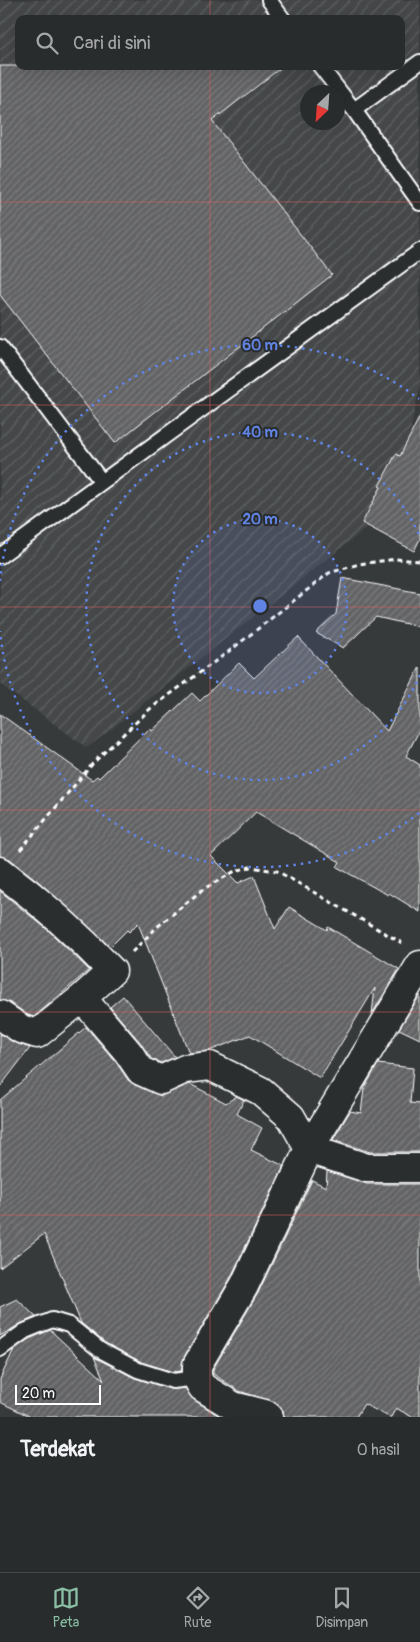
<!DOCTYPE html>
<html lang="id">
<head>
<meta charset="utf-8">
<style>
  :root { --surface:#292c2c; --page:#313434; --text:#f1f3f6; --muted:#a5a7a9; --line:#454848; --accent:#8abfa5 }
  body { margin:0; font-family:Pangolin,sans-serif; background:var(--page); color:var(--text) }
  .compass { position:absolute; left:300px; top:85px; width:45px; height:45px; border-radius:50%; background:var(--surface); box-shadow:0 5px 20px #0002; rotate:205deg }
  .scale { position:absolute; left:15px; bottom:12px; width:86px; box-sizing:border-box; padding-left:5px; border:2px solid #fff; border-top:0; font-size:14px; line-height:18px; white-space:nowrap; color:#fff; -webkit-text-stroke:4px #2a2d2e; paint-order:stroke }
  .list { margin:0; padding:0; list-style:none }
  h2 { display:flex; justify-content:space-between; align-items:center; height:65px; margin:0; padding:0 20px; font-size:21px }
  h2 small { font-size:16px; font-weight:400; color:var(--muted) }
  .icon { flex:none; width:28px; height:28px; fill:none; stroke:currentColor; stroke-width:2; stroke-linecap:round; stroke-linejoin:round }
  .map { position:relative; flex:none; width:420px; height:1417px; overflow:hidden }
  .search { position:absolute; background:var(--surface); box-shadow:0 5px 20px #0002; left:15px; right:15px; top:15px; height:55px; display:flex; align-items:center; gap:12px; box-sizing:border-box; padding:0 18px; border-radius:10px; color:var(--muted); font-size:19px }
  .sheet { height:155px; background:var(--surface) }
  nav { display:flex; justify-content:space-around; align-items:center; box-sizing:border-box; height:70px; border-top:1px solid var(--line); background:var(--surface); font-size:14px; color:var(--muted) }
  nav a { display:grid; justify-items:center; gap:2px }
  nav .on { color:var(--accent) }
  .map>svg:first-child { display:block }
  .industrial { fill:url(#industrial-furrows); fill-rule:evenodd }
  .building { fill:url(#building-hatch); stroke:#fff }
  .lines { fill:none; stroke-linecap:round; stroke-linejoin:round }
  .lane-casing { stroke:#fff; stroke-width:18 }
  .street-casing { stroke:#fff; stroke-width:31 }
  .path { stroke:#fff; stroke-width:3; stroke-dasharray:5 4; stroke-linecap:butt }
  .lane { stroke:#2a2d2e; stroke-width:14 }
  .street { stroke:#2a2d2e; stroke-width:28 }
  .grid { fill:none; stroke:#e05e5e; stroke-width:1; stroke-opacity:0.55 }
  .ring { fill:none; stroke:#6183e4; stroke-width:2.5; stroke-dasharray:2.5 5 }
  .centre { fill:#6183e4; stroke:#2a2d2e; stroke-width:2.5 }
  .ring-label { font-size:15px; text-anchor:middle; font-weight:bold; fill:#6183e4; stroke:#2a2d2e; stroke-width:4; stroke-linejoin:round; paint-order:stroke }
</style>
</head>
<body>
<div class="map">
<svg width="420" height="1417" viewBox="0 0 420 1417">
  <defs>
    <pattern id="industrial-furrows" width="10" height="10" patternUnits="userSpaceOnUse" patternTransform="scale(1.25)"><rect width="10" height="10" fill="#444748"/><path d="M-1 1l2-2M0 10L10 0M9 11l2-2" fill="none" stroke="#606363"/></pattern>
    <pattern id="building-hatch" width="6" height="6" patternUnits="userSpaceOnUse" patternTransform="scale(1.25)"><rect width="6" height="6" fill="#636465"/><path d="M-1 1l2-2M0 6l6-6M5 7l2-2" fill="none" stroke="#7a7b7c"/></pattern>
  </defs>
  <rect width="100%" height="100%" fill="#373a3b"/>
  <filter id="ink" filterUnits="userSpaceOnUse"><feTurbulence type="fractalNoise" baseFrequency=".02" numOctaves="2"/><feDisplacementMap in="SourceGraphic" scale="10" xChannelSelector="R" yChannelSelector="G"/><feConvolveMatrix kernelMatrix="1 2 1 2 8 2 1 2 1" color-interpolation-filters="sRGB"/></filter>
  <g filter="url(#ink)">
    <path class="industrial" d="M0 0H420V386L393 507 87 748 0 684ZM19 19H401V66H19ZM308 92H338V122H308Z"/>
    <path class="building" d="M0 66H283L212 121 332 275 115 443 0 295Z
      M420 416V539L414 551 362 523 381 487 379 486 396 454 400 456Z
      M342 578 420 593V627L376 617 343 648 316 633 336 614Z
      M298 637 387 731 420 667V729L406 756 420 765V912L389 893 388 895 337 867 340 862 256 812 211 856 238 883 254 876 275 929 289 907 327 930 328 927 399 969 372 1014 375 988 320 1078 250 1035 209 1051 189 1053 138 923 129 932 127 930 110 947 39 882 10 859 0 856V714L92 780 97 776 99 778 150 728 152 731 192 693 200 701 239 663 254 678Z
      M0 891 48 930 89 970 34 1017 28 1015 9 1002 0 1000Z
      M420 995V1039L399 1029Z
      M123 996 175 1057 161 1063 151 1059 140 1042 110 1007Z
      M86 1027 116 1062 128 1080 135 1085 161 1096 190 1084 226 1103 237 1096 244 1100 237 1114 262 1128 251 1150 284 1166 230 1279 184 1357 181 1371 174 1372 141 1362 105 1343 81 1323 44 1234 0 1268V1100Z
      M0 1034 13 1042 30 1048 0 1087Z
      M378 1064 413 1068 410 1103 420 1104V1152H370L333 1140 350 1111 361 1113 364 1089Z
      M327 1171 367 1184H420V1417H412L396 1408 391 1417H389L364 1404 356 1417H284L283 1410 274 1402 239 1391 213 1374V1369L258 1293 312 1180 326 1187Z
      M17 1299 36 1317 22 1323 0 1336V1307Z
      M50 1330 104 1380 94 1357 135 1378 170 1389 185 1388 194 1400 221 1417H31L0 1402V1379L14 1349 29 1339Z"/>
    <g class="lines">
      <g class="lane-casing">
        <path id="lane" d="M269 0 283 19
          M320 66 354 110 420 203
          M354 110 420 62
          M0 347 102 482
          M0 556 420 251
          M0 1349 25 1331 52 1320 69 1325 100 1350 138 1370 173 1381 197 1378"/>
      </g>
      <g class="street-casing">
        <path id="street" d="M0 871C40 901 78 935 112 971L82 998 37 1034 21 1029 0 1015
          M82 998 128 1052 141 1071 161 1080 185 1069 210 1066 261 1091 291 1117 309 1149 367 1168H420
          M269 1417 265 1414 233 1406 202 1387 197 1378V1365L244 1286 309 1149 420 965"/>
      </g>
      <path class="path" d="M20 850 94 762 150 709 232 649 329 573 359 564 396 559 420 561
        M132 952 157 927 202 890 235 871 250 867 277 871 402 943"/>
      <use href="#lane" class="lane"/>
      <use href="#street" class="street"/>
    </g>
  </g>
  <path class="grid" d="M210 0V19M210 66V1417M0 202H420M0 405H420M0 607H420M0 810H420M0 1012H420M0 1215H420"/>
  <circle cx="260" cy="606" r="87" fill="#6183e4" fill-opacity=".12"/>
  <g class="ring">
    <circle cx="260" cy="606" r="87"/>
    <path d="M420 675A174 174 0 1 1 420 537"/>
    <path d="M419 813A261 261 0 0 1 0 631M0 581A261 261 0 0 1 419 399"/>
  </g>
  <circle cx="260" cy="606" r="8" class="centre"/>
  <g class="ring-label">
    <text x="260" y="350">60 m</text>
    <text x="260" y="437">40 m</text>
    <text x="260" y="524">20 m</text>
  </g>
</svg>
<svg class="compass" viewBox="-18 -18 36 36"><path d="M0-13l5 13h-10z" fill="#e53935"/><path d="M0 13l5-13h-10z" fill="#a5a7a9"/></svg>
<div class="scale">20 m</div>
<div class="search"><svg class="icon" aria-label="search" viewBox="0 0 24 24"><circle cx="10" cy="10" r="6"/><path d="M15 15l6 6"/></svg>Cari di sini</div>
</div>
<section class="sheet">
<h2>Terdekat<small>0 hasil</small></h2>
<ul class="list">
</ul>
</section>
<nav>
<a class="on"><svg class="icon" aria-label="map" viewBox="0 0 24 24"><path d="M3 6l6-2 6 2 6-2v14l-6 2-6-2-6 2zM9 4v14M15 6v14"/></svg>Peta</a>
<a><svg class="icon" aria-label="directions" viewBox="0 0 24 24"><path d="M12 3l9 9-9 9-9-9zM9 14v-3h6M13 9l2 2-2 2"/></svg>Rute</a>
<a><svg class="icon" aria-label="saved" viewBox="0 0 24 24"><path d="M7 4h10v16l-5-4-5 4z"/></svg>Disimpan</a>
</nav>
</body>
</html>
